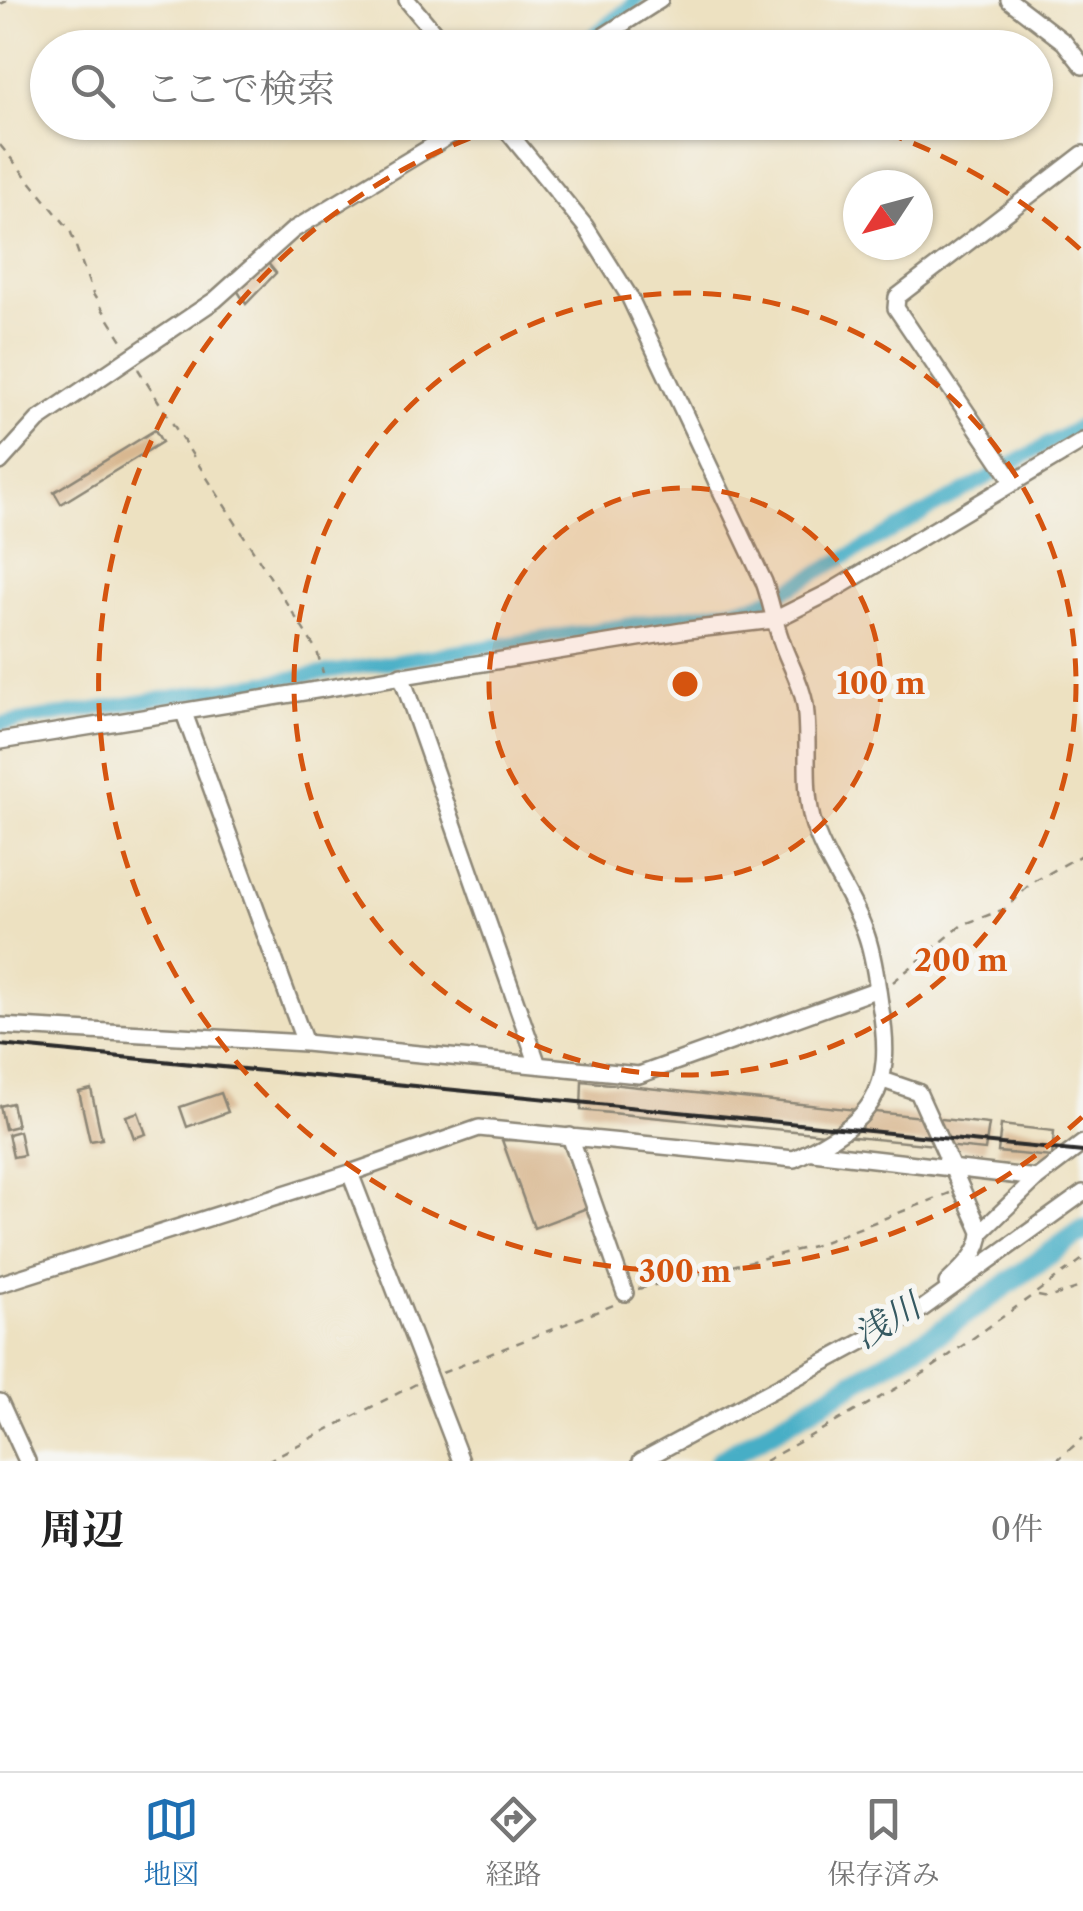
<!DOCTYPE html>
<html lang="ja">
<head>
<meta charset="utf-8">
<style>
  :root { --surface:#fff; --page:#f6f6f6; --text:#222; --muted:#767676; --line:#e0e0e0; --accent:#1f6fb2 }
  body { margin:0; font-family:"Libre Caslon Text","Noto Serif JP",serif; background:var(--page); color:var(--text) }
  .compass { position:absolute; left:843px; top:170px; width:90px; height:90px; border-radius:50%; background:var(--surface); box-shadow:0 2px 8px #0004; rotate:234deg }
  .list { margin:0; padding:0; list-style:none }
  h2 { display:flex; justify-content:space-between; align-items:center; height:130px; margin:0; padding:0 40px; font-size:42px }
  h2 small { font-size:32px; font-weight:400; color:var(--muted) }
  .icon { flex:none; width:55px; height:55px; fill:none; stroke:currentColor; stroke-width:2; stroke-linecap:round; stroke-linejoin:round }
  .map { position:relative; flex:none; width:1083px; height:1461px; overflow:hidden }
  .search { position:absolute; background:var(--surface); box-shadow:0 2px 8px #0004; left:30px; right:30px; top:30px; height:110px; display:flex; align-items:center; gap:25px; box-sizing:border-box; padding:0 35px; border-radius:55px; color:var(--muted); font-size:38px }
  .sheet { height:310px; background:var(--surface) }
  nav { display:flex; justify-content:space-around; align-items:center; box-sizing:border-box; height:140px; border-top:2px solid var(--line); background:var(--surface); font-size:28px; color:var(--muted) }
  nav a { display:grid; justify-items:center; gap:5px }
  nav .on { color:var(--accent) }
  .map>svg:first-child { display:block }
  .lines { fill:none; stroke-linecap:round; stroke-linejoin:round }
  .canal { stroke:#47aec6; stroke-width:14 }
  .river { stroke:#47aec6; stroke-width:22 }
  .building { fill:#d8b790 }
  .minor-casing { stroke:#8c8676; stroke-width:20 }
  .path { stroke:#8c8676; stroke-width:2.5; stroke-dasharray:8 8; stroke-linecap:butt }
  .minor { stroke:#fff; stroke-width:15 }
  .rail { stroke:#2b2b2b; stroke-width:4 }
  .ring { fill:none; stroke:#d5540f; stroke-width:5; stroke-dasharray:18 12 }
  .labels { text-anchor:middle; stroke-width:10; stroke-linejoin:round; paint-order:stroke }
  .water-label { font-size:35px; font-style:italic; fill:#355961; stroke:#f6f6f2 }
  .centre { fill:#d5540f; stroke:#f6f6f2; stroke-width:5 }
  .ring-label { font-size:30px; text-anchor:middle; font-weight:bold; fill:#d5540f; stroke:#f6f6f2; stroke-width:10; stroke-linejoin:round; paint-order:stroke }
</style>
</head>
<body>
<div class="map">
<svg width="1083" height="1461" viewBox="0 0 1083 1461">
  <rect width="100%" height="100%" fill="#f6f6f2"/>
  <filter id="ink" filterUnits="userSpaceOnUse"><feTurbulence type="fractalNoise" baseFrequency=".01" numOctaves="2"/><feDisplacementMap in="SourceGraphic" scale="20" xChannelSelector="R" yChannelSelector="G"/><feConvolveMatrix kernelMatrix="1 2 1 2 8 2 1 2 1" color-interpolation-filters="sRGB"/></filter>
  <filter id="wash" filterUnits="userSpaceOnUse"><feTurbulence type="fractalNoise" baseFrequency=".0048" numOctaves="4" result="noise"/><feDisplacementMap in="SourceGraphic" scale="40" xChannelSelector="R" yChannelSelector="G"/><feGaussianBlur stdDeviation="2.25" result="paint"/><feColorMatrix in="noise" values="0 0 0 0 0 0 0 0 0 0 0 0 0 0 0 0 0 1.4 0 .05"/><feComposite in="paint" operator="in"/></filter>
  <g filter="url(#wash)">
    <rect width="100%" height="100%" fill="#ede1c1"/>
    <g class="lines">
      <path class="canal" d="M587 40 638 0
        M0 724 757 604 778 595 1083 424"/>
      <path class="river" d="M720 1461 941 1331 1083 1230"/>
    </g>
    <g id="blocks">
      <path class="building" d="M267 262 276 273 246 304 235 287Z
        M155 430 162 442 61 504 54 492Z
        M582 1081 989 1124 985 1150 581 1110Z
        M91 1089 102 1139 90 1141 79 1092Z
        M221 1093 228 1112 187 1127 180 1107Z
        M12 1103 17 1126 5 1129 0 1106Z
        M138 1112 146 1134 134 1138 126 1116Z
        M1001 1125 1054 1131 1052 1157 998 1152Z
        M19 1131 24 1155 13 1157 8 1134Z
        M502 1140 562 1141 587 1208 534 1228Z"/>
    </g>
  </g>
  <g filter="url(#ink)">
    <use href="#blocks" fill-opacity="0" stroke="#8c8676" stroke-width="2.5"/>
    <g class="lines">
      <g class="minor-casing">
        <path id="minor" d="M407 0 447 48
          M1009 0 1064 42 1083 66
          M585 48 660 0
          M0 462 38 420 215 300 293 230 472 122
          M1013 481 896 308 897 297 1083 154
          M401 675 538 1065
          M184 713 305 1043
          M0 741 688 630 774 620 830 592 1083 441
          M0 1026 305 1043 639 1075 878 989
          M883 1080 918 1092 981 1232
          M570 1136 625 1293
          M813 1152 1037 1178
          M350 1173 461 1461
          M947 1283C962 1268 980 1254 981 1232L1037 1178 1083 1143
          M0 1284 350 1173 479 1128 794 1159C872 1121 896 1093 880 1004 877 982 874 958 867 937 854 896 823 860 812 819 803 782 810 742 805 705 801 681 788 662 781 640 774 621 771 601 764 582L629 296 585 226 500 122
          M0 1402 27 1461
          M641 1461 919 1311 1083 1193"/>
      </g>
      <path class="path" d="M0 4 9 0
        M0 145 70 230 93 294 125 345
        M138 369 317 651 323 673
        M893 982 962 925 1007 908 1030 884 1083 854
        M638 1289 813 1246 950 1193
        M1038 1296 1048 1298 1083 1286
        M442 1373 616 1304
        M267 1461 416 1384
        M765 1461 926 1372 1083 1259
        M1056 1461 1083 1438"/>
      <use href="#minor" class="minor"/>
      <path class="rail" d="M0 1045 1083 1152"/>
    </g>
  </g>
  <circle cx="685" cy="684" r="196" fill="#d5540f" fill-opacity=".12"/>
  <g class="ring">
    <circle cx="685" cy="684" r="196"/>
    <circle cx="685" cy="684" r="391"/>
    <path d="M1082 1117A587 587 0 1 1 513 123M857 123A587 587 0 0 1 1082 251"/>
  </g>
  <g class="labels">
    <g class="water-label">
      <text transform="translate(887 1321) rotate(-31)" y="12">浅川</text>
    </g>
  </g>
  <circle cx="685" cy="684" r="15" class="centre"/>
  <g class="ring-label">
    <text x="881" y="694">100 m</text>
    <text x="961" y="971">200 m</text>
    <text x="685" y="1282">300 m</text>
  </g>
</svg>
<svg class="compass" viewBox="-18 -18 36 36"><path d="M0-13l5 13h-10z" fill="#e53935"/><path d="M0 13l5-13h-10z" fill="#767676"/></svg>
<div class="search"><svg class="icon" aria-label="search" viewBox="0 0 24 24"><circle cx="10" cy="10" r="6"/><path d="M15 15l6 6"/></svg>ここで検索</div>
</div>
<section class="sheet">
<h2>周辺<small>0件</small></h2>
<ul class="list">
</ul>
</section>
<nav>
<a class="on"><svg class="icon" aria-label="map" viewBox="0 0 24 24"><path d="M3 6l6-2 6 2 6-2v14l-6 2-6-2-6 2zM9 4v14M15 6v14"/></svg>地図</a>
<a><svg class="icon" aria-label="directions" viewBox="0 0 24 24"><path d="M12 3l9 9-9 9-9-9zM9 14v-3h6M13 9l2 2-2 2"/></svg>経路</a>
<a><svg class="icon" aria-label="saved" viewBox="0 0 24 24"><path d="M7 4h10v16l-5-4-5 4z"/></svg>保存済み</a>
</nav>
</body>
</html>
